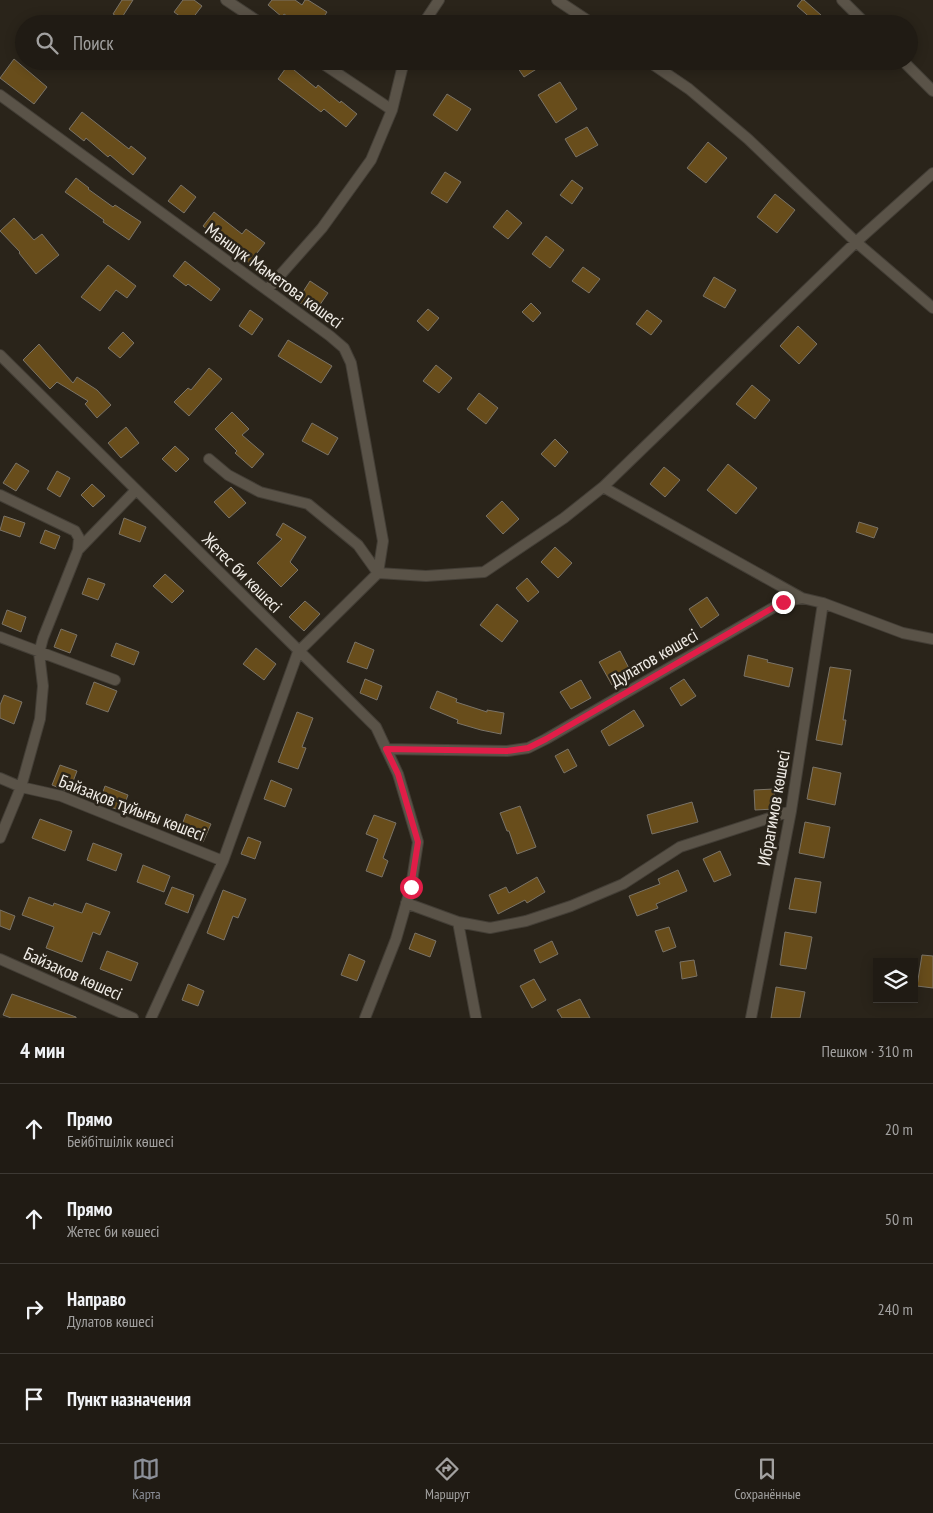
<!DOCTYPE html>
<html lang="ru">
<head>
<meta charset="utf-8">
<style>
  :root { --surface:#201b14; --page:#2d2822; --text:#f1f3f6; --muted:#a2a1a0; --line:#3d3934; --accent:#8c9099 }
  body { margin:0; font-family:"PT Sans Narrow",sans-serif; background:var(--page); color:var(--text) }
  .controls { position:absolute; right:15px; bottom:15px; display:grid; overflow:hidden; border-radius:0px; box-shadow:0 2px 12px #0003 }
  .controls button { width:45px; height:45px; display:grid; place-items:center; padding:0; border:0; border-bottom:1px solid var(--line); background:var(--surface); color:var(--text); font:25px sans-serif }
  .stop { position:absolute; width:15px; height:15px; margin:-11px; border:4px solid #e11d48; border-radius:50%; background:#fff }
  .stop.end { background:#e11d48; border-color:#fff; box-shadow:0 1px 5px #0008 }
  .list { margin:0; padding:0; list-style:none }
  h2 { display:flex; justify-content:space-between; align-items:center; height:65px; margin:0; padding:0 20px; font-size:21px }
  h2 small { font-size:16px; font-weight:400; color:var(--muted) }
  .list li { display:grid; grid-template-columns:32px 1fr auto; gap:15px; align-items:center; box-sizing:border-box; height:90px; padding:0 20px; border-top:1px solid var(--line) }
  .list b { display:block; font-size:19px; white-space:nowrap }
  .list p { margin:0; font-size:16px; white-space:nowrap; color:var(--muted) }
  .list em { font-size:16px; font-style:normal; color:var(--muted) }
  .icon { flex:none; width:28px; height:28px; fill:none; stroke:currentColor; stroke-width:2; stroke-linecap:round; stroke-linejoin:round }
  .map { position:relative; flex:none; width:933px; height:1018px; overflow:hidden }
  .search { position:absolute; background:var(--surface); box-shadow:0 2px 12px #0003; left:15px; right:15px; top:15px; height:55px; display:flex; align-items:center; gap:12px; box-sizing:border-box; padding:0 18px; border-radius:28px; color:var(--muted); font-size:19px }
  .sheet { height:425px; background:var(--surface) }
  nav { display:flex; justify-content:space-around; align-items:center; box-sizing:border-box; height:70px; border-top:1px solid var(--line); background:var(--surface); font-size:14px; color:var(--muted) }
  nav a { display:grid; justify-items:center; gap:2px }
  nav .on { color:var(--accent) }
  .map>svg:first-child { display:block }
  .building { fill:#684d1b; stroke:#7a7367 }
  .lines { fill:none; stroke-linecap:round; stroke-linejoin:round }
  .street-casing { stroke:#433e36; stroke-width:12 }
  .street { stroke:#5a5348; stroke-width:10 }
  .route { stroke:#e11d48; stroke-width:6 }
  .labels { text-anchor:middle; stroke-width:5; stroke-linejoin:round; paint-order:stroke }
  .street-label { font-size:18px; fill:#f0ece6; stroke:#2a241a }
</style>
</head>
<body>
<div class="map">
<svg width="933" height="1018" viewBox="0 0 933 1018">
  <rect width="100%" height="100%" fill="#2a241a"/>
  <path class="building" d="M122 0H133L121 19 113 14Z
    M183 0H194L202 6 189 23 174 12Z
    M272 0H295L302 5 305 0H308L327 12 319 24H299L284 14 282 17 268 5Z
    M802 0H804L821 15 815 22 797 6Z
    M14 59 47 87 34 104 0 78Z
    M513 61H549L524 77Z
    M288 65 316 88 318 85 340 103 341 101 357 114 346 127 324 109 321 112 278 79Z
    M560 82 577 109 556 123 538 95Z
    M447 94 471 109 457 131 433 115Z
    M82 112 129 149 131 146 146 158 133 175 110 155 108 157 86 138 84 141 69 129Z
    M587 127 598 145 576 157 565 139Z
    M708 142 727 158 706 183 687 168Z
    M445 172 461 182 447 203 431 193Z
    M76 178 89 188 88 189 113 207 115 205 141 222 129 240 103 222 104 220 65 192Z
    M572 180 583 188 572 204 560 195Z
    M181 185 196 197 184 213 168 201Z
    M775 194 795 210 777 233 757 217Z
    M507 210 522 223 508 239 493 227Z
    M214 212 242 234 246 229 265 243 249 263 203 226Z
    M14 218 34 240 42 234 59 255 36 274 19 253 20 252 0 231Z
    M546 236 564 250 550 268 532 254Z
    M185 261 220 289 211 301 188 284 186 286 173 276Z
    M108 265 136 286 127 298 116 290 100 311 81 297Z
    M583 267 600 279 589 293 572 281Z
    M714 277 736 290 725 308 703 296Z
    M310 281 328 293 315 312 297 301Z
    M531 303 541 313 533 322 522 312Z
    M428 309 439 318 428 331 417 321Z
    M250 310 263 319 252 335 239 326Z
    M647 310 662 321 651 335 636 324Z
    M798 326 817 344 799 364 780 346Z
    M123 332 134 343 120 358 108 348Z
    M288 340 332 366 321 383 278 356Z
    M39 344 73 383 77 377 97 390 111 405 97 418 85 404 88 401 57 382 50 389 23 360Z
    M436 365 452 378 439 393 423 381Z
    M209 368 222 379 189 416 174 402 188 388 191 390Z
    M752 385 770 400 755 419 736 404Z
    M479 393 498 408 486 424 467 409Z
    M232 412 249 429 242 435 264 454 252 468 235 453 237 451 215 429Z
    M312 423 338 438 328 455 302 441Z
    M126 427 139 443 121 458 108 443Z
    M555 439 568 452 555 467 541 454Z
    M175 446 189 459 176 472 162 459Z
    M16 463 29 471 16 491 3 483Z
    M728 464 757 488 736 514 707 490Z
    M664 467 680 480 665 497 650 484Z
    M57 471 70 478 60 497 47 489Z
    M92 484 105 496 93 507 81 495Z
    M231 487 246 503 229 518 214 502Z
    M502 501 519 519 503 534 486 516Z
    M4 516 25 523 20 537 0 530Z
    M124 518 146 527 140 542 119 534Z
    M859 522 878 528 874 538 856 532Z
    M283 523 306 537 290 562 298 570 281 587 257 563 282 539 276 535Z
    M45 530 60 536 55 549 40 543Z
    M555 547 572 563 558 578 541 562Z
    M165 574 184 591 172 603 153 586Z
    M88 578 105 584 98 600 82 594Z
    M527 578 539 592 528 602 516 588Z
    M707 597 719 615 701 628 689 609Z
    M305 601 320 614 304 631 289 617Z
    M497 604 518 621 502 642 480 625Z
    M7 610 26 617 21 632 2 624Z
    M61 629 77 635 70 653 54 647Z
    M355 642 374 650 367 669 347 662Z
    M116 643 139 652 134 665 111 656Z
    M256 648 276 664 264 680 243 664Z
    M620 651 632 674 612 685 599 662Z
    M748 655 768 660 767 662 793 668 789 687 744 676Z
    M830 667 851 670 843 720H846L842 745 816 740Z
    M365 679 382 686 377 700 360 693Z
    M684 679 696 696 681 706 670 688Z
    M581 680 591 698 571 709 560 692Z
    M94 682 117 691 108 712 86 704Z
    M437 691 457 699 456 702 487 712V710L504 713 501 734 481 730 457 723 458 720 430 708Z
    M4 695 22 702 14 724 0 718V705Z
    M634 710 644 726 609 746 601 731Z
    M297 712 313 718 302 747 306 748 298 769 278 762Z
    M568 749 577 766 564 773 555 756Z
    M60 765 77 771 69 792 52 785Z
    M813 767 841 773 835 805 807 799Z
    M271 780 292 789 285 807 264 799Z
    M105 786 128 795 122 811 99 803Z
    M774 789 775 809 755 810 754 790Z
    M692 802 698 822 652 834 647 815Z
    M520 806 536 847 517 854 509 831H507L500 813Z
    M186 814 211 824 203 842 179 833Z
    M374 815 396 823 383 858 388 861 382 877 366 871 378 839 366 834Z
    M40 819 72 831 65 851 32 838Z
    M805 822 830 827 824 858 799 853Z
    M248 837 261 842 255 859 241 854Z
    M93 843 122 854 116 871 87 860Z
    M720 851 731 875 714 882 703 859Z
    M143 865 170 876 164 892 137 882Z
    M678 870 687 891 656 904 658 908 637 916 629 896 660 884 658 879Z
    M537 877 545 892 527 903 525 900 498 914 489 895 506 887 509 893Z
    M795 878 821 882 816 913 789 909Z
    M172 887 194 895 188 913 165 904Z
    M223 890 246 899 238 918 233 916 224 940 207 933Z
    M29 897 53 906 54 903 82 913 86 903 110 912 100 935 93 932 82 962 46 948 54 927 22 915Z
    M0 910 15 916 10 930 0 926Z
    M669 927 676 947 663 952 655 931Z
    M785 932 812 937 806 969 780 965Z
    M415 933 436 941 430 957 409 949Z
    M552 941 558 954 540 963 534 950Z
    M107 951 138 963 131 981 100 969Z
    M349 954 365 961 357 981 341 975Z
    M922 955 933 956V988L917 986Z
    M694 960 697 976 682 979 680 962Z
    M534 979 546 1000 532 1008 520 986Z
    M188 984 204 991 198 1006 182 1000Z
    M776 987 805 992 800 1018H771Z
    M12 994 76 1017V1018H11L3 1015Z
    M580 999 590 1018H562L557 1010Z"/>
  <g class="lines">
    <g class="street-casing">
      <path id="street" d="M226 0 262 24
        M557 0 593 24
        M842 0 866 24
        M423 24 439 0
        M319 61 392 110
        M648 61 689 89 748 139 856 242 933 173
        M903 61 933 91
        M0 95 330 336 344 348 351 363 383 541 378 573
        M267 290 322 228 371 160 392 110 404 61
        M0 355 376 727 398 774 418 842 411 887 396 939 365 1018
        M209 459 228 475 260 492 308 504 358 545 378 573
        M603 487 856 242 933 308
        M0 495 75 531 79 538 78 550 43 638 39 653 43 686 40 719 21 787 0 838
        M78 550 136 490
        M378 573 426 576 484 572 564 518 603 487 802 598
        M0 637 115 680
        M386 749 507 751 528 748 546 739 783 602 802 598 823 603 903 633 933 639
        M0 778 21 787 61 796 223 861
        M406 903 458 922 476 1018
        M458 922 490 928 526 921 571 906 623 884 680 847 791 811
        M0 959 133 1018
        M151 1018 223 861 298 652 378 573
        M751 1018 791 811 823 603"/>
    </g>
    <use href="#street" class="street"/>
  </g>
  <g class="lines">
    <path class="route" d="M411 887 418 842 398 774 386 749 507 751 528 748 546 739 783 602"/>
  </g>
  <g class="labels">
    <g class="street-label">
      <text transform="translate(274 276) rotate(36)" y="6">Мәншүк Маметова көшесі</text>
      <text transform="translate(242 573) rotate(45)" y="6">Жетес би көшесі</text>
      <text transform="translate(654 658) rotate(-30)" y="6">Дулатов көшесі</text>
      <text transform="translate(132 808) rotate(21)" y="6">Байзақов тұйығы көшесі</text>
      <text transform="translate(774 808) rotate(-80)" y="6">Ибрагимов көшесі</text>
      <text transform="translate(73 974) rotate(24)" y="6">Байзақов көшесі</text>
    </g>
  </g>
</svg>
<div class="controls">
<button><svg class="icon" aria-label="layers" viewBox="0 0 24 24"><path d="M12 4l9 5-9 5-9-5zM3 14l9 5 9-5"/></svg></button>
</div>
<div class="stop" style="left:411px;top:887px"></div>
<div class="stop end" style="left:783px;top:602px"></div>
<div class="search"><svg class="icon" aria-label="search" viewBox="0 0 24 24"><circle cx="10" cy="10" r="6"/><path d="M15 15l6 6"/></svg>Поиск</div>
</div>
<section class="sheet">
<h2>4 мин<small>Пешком · 310 m</small></h2>
<ul class="list">
<li><svg class="icon" aria-label="ahead" viewBox="0 0 24 24"><path d="M12 20V5M6 11l6-6 6 6"/></svg><div><b>Прямо</b><p>Бейбітшілік көшесі</p></div><em>20 m</em></li>
<li><svg class="icon" aria-label="ahead" viewBox="0 0 24 24"><path d="M12 20V5M6 11l6-6 6 6"/></svg><div><b>Прямо</b><p>Жетес би көшесі</p></div><em>50 m</em></li>
<li><svg class="icon" aria-label="right" viewBox="0 0 24 24"><path d="M7 20v-9h11M14 6l5 5-5 5"/></svg><div><b>Направо</b><p>Дулатов көшесі</p></div><em>240 m</em></li>
<li><svg class="icon" aria-label="arrive" viewBox="0 0 24 24"><path d="M6 21V4h12l-3 4 3 4H6"/></svg><div><b>Пункт назначения</b></div></li>
</ul>
</section>
<nav>
<a class="on"><svg class="icon" aria-label="map" viewBox="0 0 24 24"><path d="M3 6l6-2 6 2 6-2v14l-6 2-6-2-6 2zM9 4v14M15 6v14"/></svg>Карта</a>
<a><svg class="icon" aria-label="directions" viewBox="0 0 24 24"><path d="M12 3l9 9-9 9-9-9zM9 14v-3h6M13 9l2 2-2 2"/></svg>Маршрут</a>
<a><svg class="icon" aria-label="saved" viewBox="0 0 24 24"><path d="M7 4h10v16l-5-4-5 4z"/></svg>Сохранённые</a>
</nav>
</body>
</html>
